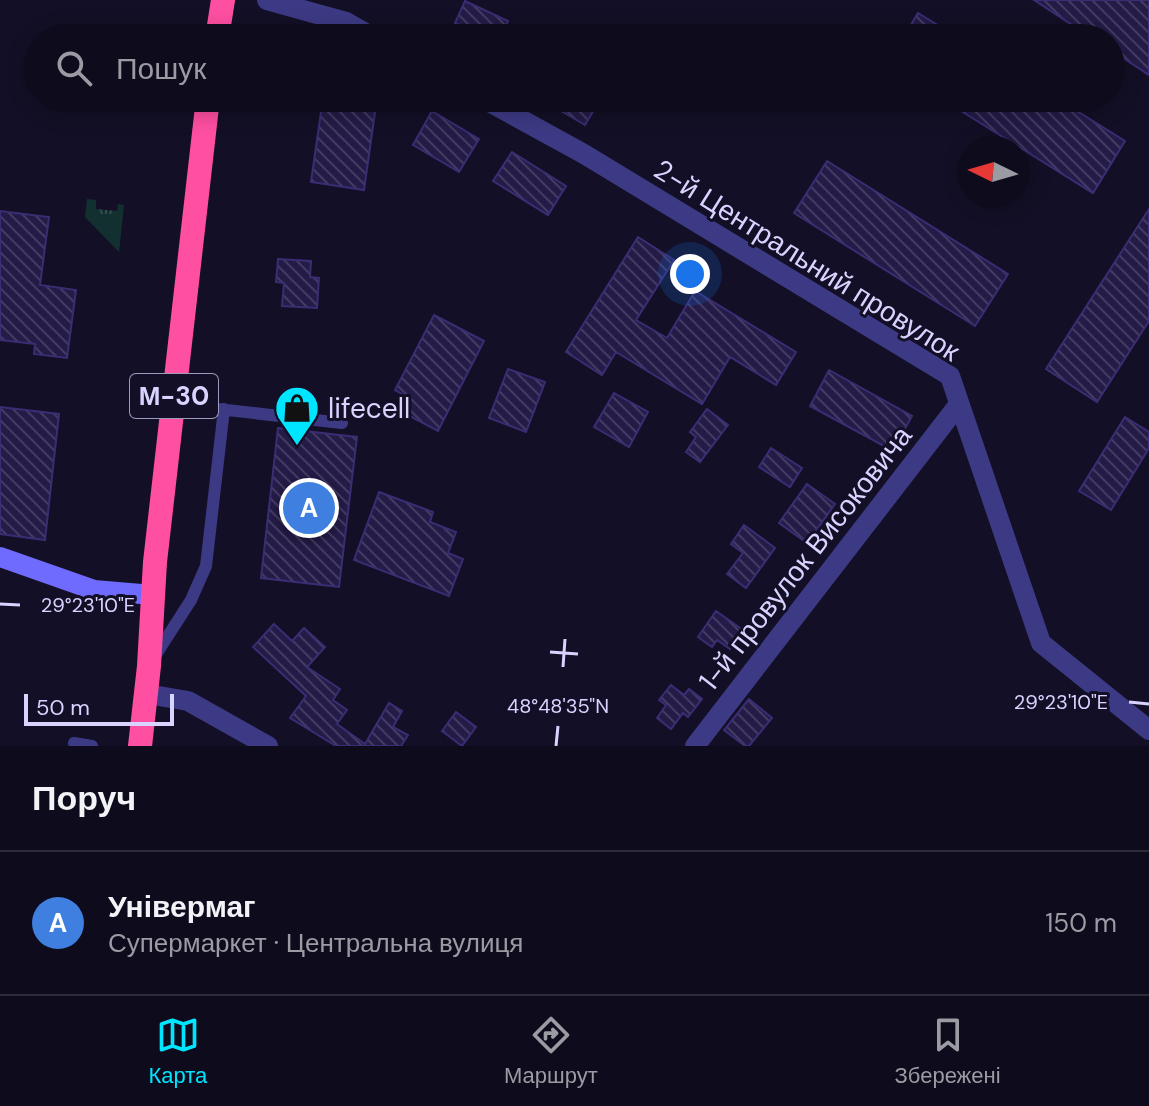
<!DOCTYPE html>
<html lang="uk">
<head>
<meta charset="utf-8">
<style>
  :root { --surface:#0e0b1c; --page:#1c1929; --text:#f1f3f6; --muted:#9b9ba3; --line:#2e2b3b; --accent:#00e5ff }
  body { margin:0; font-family:"DM Sans",sans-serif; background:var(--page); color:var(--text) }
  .compass { position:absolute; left:957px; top:136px; width:72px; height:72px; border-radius:50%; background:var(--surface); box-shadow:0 4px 20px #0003; rotate:275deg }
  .scale { position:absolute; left:24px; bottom:20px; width:150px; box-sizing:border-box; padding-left:8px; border:4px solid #d9d4ff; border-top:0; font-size:22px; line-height:28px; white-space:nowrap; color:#d9d4ff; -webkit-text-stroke:6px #130f26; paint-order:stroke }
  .you { position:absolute; left:690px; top:274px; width:28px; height:28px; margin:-20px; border:6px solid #fff; border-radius:50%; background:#1a73e8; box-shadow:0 0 0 12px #1a73e833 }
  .badge { display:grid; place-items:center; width:52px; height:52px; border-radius:50%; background:var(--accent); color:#fff; font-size:26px; font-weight:700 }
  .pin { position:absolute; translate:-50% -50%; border:4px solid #fff; box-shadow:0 2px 8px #0006 }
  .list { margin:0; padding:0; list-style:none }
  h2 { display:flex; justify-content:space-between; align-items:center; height:104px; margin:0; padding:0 32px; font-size:34px }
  h2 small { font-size:26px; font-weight:400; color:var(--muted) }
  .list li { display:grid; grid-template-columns:52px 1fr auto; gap:24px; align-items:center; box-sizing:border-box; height:144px; padding:0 32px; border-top:2px solid var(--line) }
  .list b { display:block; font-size:30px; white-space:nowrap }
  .list p { margin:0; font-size:26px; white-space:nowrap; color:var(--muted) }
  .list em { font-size:26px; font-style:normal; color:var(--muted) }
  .icon { flex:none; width:44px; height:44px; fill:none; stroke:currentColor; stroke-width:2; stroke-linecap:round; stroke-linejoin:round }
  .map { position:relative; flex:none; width:1149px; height:746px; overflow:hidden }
  .search { position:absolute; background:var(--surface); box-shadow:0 4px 20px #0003; left:24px; right:24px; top:24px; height:88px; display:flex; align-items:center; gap:20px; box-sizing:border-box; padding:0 28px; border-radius:44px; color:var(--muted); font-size:30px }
  .sheet { height:248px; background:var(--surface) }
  nav { display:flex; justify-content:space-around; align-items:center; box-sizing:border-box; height:112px; border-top:2px solid var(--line); background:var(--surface); font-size:22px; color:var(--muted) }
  nav a { display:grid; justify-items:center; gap:4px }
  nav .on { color:var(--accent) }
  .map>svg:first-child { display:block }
  .grass { fill:url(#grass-tufts) }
  .building { fill:url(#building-back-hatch); stroke:#3b2d73; stroke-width:2 }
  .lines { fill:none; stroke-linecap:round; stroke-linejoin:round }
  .lane { stroke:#3d3a85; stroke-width:12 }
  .street { stroke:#3d3a85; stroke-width:20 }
  .secondary { stroke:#6f6bff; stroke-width:20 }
  .highway { stroke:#ff4fa3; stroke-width:24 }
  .ticks { fill:none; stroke:#d9d4ff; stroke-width:3 }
  .labels { text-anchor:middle; stroke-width:6; stroke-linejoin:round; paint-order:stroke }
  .shield { fill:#130f26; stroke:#9e99be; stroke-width:2 }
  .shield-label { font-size:26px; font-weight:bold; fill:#d9d4ff }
  .street-label { font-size:28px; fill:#d9d4ff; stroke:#130f26 }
  .poi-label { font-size:28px; fill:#d9d4ff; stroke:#130f26; text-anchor:start }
  .ticks-label { font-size:20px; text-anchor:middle; fill:#d9d4ff; stroke:#130f26; stroke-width:6; stroke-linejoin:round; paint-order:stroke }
</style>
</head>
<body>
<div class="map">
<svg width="1149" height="746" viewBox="0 0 1149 746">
  <defs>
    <pattern id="grass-tufts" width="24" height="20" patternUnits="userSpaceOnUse" patternTransform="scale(2)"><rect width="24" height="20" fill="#12302f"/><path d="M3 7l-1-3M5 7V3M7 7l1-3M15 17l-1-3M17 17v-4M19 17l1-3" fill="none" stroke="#344d4e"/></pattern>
    <pattern id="building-back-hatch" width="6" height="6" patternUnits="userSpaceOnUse" patternTransform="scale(2)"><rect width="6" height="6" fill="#241b47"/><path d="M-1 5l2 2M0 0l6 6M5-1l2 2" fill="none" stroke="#433b63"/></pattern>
  </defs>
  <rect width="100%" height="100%" fill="#130f26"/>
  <path class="grass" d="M87 199 96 200V209L117 211 118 204 124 205 119 252 85 217Z"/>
  <path class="building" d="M1034 0H1149V75L1111 50V38H1092Z
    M465 1 508 21 501 38H487L455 23Z
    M918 13 959 38H903Z
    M323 98H377L364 190 311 182Z
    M539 98H601L585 125Z
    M940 98H1056L1125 141 1093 193Z
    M432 111 479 139 459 172 413 145Z
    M512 152 566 186 548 215 493 181Z
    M827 161 1008 274 975 326 794 213Z
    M1149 209V321L1097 402 1046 369Z
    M0 211 49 217 40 285 76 290 67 358 34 354 35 344 0 340Z
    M638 237 674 260 636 320 667 338 695 291 796 352 776 385 730 357 702 404 616 352 602 375 566 352Z
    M278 259 311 261 310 277 319 278 317 308 282 306 284 283 276 282Z
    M434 315 484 341 438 431 402 412 409 398 395 390Z
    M508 369 545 382 526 432 489 418Z
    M829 370 912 416 893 451 810 406Z
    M614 393 648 412 629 447 594 427Z
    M0 407 59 414 45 540 0 534Z
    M707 409 728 425 700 462 686 452 696 437 690 432Z
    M1125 417 1149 432V448L1111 510 1079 491Z
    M278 428 357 437 339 587 261 578Z
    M771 448 802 468 790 487 759 467Z
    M807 484 835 504 807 543 779 523Z
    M379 492 433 512 430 522 456 532 448 553 463 559 449 596 354 560Z
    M744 525 775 548 746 588 727 574 743 553 731 544Z
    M716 611 743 630 730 649 717 640 712 647 698 637Z
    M274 624 292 641 304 628 325 647 307 667 340 689 333 700 347 710 337 724 365 744 389 703 402 711 393 727 408 735 401 746H336L290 718 306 696 253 647Z
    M671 685 684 695 689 689 702 699 688 717 683 713 671 729 657 718 666 705 659 700Z
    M749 699 772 718 749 746H745L724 730Z
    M456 712 476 727 462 746 442 731Z"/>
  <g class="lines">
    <path class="lane" d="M173 404 342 423
      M155 656 191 600 206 566 224 409
      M74 743 92 746"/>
    <path class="street" d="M267 0 346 22 374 38
      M482 98 584 154 950 376 1041 643 1149 730
      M147 694 188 701 268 746
      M695 746 959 404"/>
    <path class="secondary" d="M0 557 94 590 153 595"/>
    <path class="highway" d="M217 38 223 0
      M140 746 149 666 155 562 208 98"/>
  </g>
  <path class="ticks" d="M0 604 20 605M550 652 578 654M563 667 565 639M1129 702 1149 704M556 746 558 726"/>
  <defs>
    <g id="shop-pin" transform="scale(2.3)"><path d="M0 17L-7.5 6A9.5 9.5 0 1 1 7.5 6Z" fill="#00e5ff" stroke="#130f26"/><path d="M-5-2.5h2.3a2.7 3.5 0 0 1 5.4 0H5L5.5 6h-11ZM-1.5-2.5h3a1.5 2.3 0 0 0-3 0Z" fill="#111"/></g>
  </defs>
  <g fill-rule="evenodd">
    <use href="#shop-pin" x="297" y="408"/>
  </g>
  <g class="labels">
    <rect class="shield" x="130" y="374" width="88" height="44" rx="6"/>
    <g class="shield-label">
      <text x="174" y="405">М-30</text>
    </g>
    <g class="street-label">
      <text transform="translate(807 260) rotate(32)" y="10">2-й Центральний провулок</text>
      <text transform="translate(805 558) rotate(-52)" y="10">1-й провулок Високовича</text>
    </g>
    <g class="poi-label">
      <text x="328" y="418">lifecell</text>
    </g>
  </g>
  <g class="ticks-label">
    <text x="88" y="612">29°23'10"E</text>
    <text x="1061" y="709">29°23'10"E</text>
    <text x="558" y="713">48°48'35"N</text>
  </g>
</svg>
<svg class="compass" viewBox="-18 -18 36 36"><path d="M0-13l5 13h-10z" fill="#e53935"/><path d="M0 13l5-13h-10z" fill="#9b9ba3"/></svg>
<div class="scale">50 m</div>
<div class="you"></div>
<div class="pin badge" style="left:309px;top:508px;background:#3f7fe0">A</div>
<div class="search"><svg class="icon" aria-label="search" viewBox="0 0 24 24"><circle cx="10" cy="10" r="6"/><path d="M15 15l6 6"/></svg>Пошук</div>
</div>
<section class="sheet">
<h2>Поруч<small></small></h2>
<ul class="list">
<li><span class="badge" style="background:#3f7fe0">A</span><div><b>Універмаг</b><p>Супермаркет · Центральна вулиця</p></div><em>150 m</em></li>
</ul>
</section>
<nav>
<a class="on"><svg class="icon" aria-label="map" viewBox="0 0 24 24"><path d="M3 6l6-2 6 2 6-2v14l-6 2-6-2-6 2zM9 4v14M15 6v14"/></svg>Карта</a>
<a><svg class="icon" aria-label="directions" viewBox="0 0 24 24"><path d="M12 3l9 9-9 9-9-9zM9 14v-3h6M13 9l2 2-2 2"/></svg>Маршрут</a>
<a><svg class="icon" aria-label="saved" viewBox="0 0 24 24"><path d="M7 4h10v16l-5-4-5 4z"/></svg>Збережені</a>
</nav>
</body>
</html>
